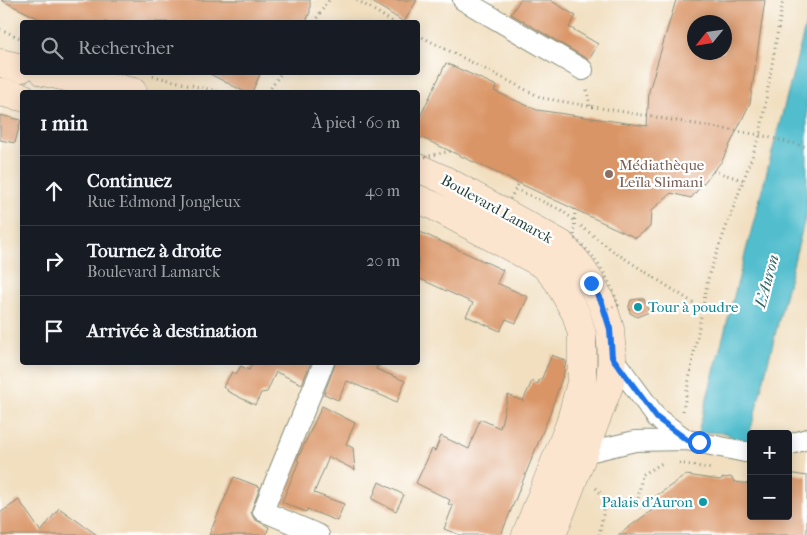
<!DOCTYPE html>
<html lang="fr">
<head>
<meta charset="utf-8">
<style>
  :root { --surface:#171b24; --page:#242831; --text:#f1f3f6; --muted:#9ea1a6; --line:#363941 }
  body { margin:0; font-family:"IM FELL French Canon",serif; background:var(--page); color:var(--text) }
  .controls { position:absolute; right:15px; bottom:15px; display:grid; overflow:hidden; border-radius:5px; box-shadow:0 2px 12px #0003 }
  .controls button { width:45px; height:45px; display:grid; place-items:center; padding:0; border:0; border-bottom:1px solid var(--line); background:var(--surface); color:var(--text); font:25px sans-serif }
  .compass { position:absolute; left:687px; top:15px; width:45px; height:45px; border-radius:50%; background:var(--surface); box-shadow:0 2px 12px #0003; rotate:240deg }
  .stop { position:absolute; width:15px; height:15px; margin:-11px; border:4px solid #1a73e8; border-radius:50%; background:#fff }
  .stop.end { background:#1a73e8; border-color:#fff; box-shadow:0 1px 5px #0008 }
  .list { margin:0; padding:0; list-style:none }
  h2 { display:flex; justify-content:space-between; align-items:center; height:65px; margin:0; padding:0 20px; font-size:21px }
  h2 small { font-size:16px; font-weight:400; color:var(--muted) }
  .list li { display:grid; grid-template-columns:32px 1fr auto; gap:15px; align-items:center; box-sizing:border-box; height:70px; padding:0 20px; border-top:1px solid var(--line) }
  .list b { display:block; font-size:19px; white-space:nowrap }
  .list p { margin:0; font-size:16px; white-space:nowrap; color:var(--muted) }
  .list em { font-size:16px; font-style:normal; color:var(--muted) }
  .icon { flex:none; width:28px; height:28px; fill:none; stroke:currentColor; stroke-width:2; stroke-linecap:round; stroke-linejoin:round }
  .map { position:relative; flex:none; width:807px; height:535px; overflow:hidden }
  .search { position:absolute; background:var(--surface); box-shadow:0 2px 12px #0003; left:20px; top:20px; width:400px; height:55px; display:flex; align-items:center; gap:12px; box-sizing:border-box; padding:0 18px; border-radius:5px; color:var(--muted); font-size:19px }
  .panel { position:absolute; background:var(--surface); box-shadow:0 2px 12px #0003; left:20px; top:90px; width:400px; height:275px; border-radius:5px }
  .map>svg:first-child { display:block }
  .water { fill:#51bdcd; stroke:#387d80 }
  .building { fill:#da9566; fill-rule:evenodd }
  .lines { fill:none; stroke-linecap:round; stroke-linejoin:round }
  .minor-casing { stroke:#888e7a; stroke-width:22 }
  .secondary-casing { stroke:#888e7a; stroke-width:29 }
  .path { stroke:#888e7a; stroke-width:3; stroke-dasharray:1 4; stroke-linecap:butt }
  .minor { stroke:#fff; stroke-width:20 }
  .secondary { stroke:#fce5cf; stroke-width:28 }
  .path-bridge { stroke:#888e7a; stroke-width:3; stroke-dasharray:1 4; stroke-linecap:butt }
  .route { stroke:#1a73e8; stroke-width:6 }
  .education-dot { fill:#8d6e63; stroke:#fff; stroke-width:2 }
  .culture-dot { fill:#0f9aa8; stroke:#fff; stroke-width:2 }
  .labels { text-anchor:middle; stroke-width:4.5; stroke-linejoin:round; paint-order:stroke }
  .education-label { font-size:15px; fill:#785e54; stroke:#fff; text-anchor:start }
  .street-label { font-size:15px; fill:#1f3d34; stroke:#fff }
  .culture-label { font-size:15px; fill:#0d838f; stroke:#fff; text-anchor:start }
  .water-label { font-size:16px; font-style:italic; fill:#2e6362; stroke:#fff }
</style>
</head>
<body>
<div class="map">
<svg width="807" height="535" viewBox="0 0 807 535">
  <rect width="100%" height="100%" fill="#fff"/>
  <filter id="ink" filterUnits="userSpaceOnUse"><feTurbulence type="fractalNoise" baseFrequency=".02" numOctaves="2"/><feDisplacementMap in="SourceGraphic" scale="10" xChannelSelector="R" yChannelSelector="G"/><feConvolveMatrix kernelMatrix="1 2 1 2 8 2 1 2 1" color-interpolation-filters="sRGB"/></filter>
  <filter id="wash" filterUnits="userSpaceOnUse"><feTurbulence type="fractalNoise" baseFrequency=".0096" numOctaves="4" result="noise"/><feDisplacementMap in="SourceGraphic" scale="20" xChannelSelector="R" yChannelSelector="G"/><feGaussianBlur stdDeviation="1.12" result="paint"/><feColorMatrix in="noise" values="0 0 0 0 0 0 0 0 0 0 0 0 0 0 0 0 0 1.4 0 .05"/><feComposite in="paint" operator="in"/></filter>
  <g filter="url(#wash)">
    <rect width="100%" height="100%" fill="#f1dfc0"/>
    <path class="water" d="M807 20V211L746 448 726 433 698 432Z"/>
    <g id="blocks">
      <path class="building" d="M1 0H310V12L306 22H46Z
        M369 0H417L404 22Z
        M520 0H550L576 16 569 27 598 44 589 60 511 14Z
        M676 0H765L750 103 722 161 691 198 671 193 651 211 650 227 636 238 418 136V121L446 63 497 86 494 91 537 110 647 126 649 91ZM694 22H724V52H694Z
        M206 72H261L252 92H245Z
        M0 115 21 120 15 143 0 140Z
        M418 231 503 270 497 283 528 297 516 323 506 319 500 331 466 316 473 303 418 278Z
        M638 299H644L649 312 637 317 630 313 629 306 631 300Z
        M552 355 566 361 564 372 549 416 501 535H460L444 529 453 506 448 504 450 500 416 483 432 449 435 451 441 436 469 449 480 419 500 428 508 395 523 401 532 381 538 384 539 380H541Z
        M253 362H311L302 384 276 372 267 392 261 393 255 405 227 391 228 390 223 387 232 372 236 374 241 366 249 370Z
        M336 362H379L376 369 405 381 397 402 347 381 338 400 324 394Z
        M322 406 355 423 346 444 353 448 355 470 329 457 314 493 344 504 337 521 307 509 306 512 282 502 299 461 297 460Z
        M788 473 807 476V535H618L654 509 656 496 686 475 720 480 723 478 731 477 735 482 751 484V516H788Z
        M234 477 260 487 251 512 254 519 269 527 266 535H209Z
        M379 482 404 495 396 511 372 499Z
        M19 500 41 532 59 508 97 535H0V513Z"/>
    </g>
  </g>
  <g filter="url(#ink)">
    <use href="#blocks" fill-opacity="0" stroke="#888e7a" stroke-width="1"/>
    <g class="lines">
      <g class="minor-casing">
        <path id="minor" d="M463 0 583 70
          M612 357 657 418 687 440
          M788 445 807 439
          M584 453 635 441 687 440 745 452H751
          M319 535 263 511 324 362"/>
      </g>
      <g class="secondary-casing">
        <path id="secondary" d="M0 63 22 68
          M44 72 133 92
          M0 92 22 97
          M418 168 443 179 561 244 577 262 591 283 602 303 610 329 612 357 610 383 552 535
          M418 199 432 205 544 265 557 280 576 314 582 334V379L570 424 526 535"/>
      </g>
      <path class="path" d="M357 0 393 22
        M314 22 329 0
        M0 29 22 39
        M418 35 542 98 760 135 807 147
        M153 76 220 92
        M587 90 590 106
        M268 92 282 72
        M713 171 743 180
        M520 191 561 210 574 220
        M581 226 613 251 703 309
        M683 411 709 274 760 135 783 0
        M679 463 712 469
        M596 488 611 505
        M599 535 604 510 618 499 638 500 642 475 664 462"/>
      <use href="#minor" class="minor"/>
      <use href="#secondary" class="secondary"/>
      <path class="path-bridge" d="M420 158 451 151
        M510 199 519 183
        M575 209 574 238C596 255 610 280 618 305L604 310"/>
    </g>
  </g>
  <g class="lines" filter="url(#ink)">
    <path class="route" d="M591 283 602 303 610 329 612 357 657 418 687 440 699 442"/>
  </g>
  <circle class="education-dot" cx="609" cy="174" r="5"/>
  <g class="culture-dot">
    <circle cx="638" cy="307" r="5"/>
    <circle cx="703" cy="502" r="5"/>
  </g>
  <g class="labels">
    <g class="education-label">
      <text x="619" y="170">Médiathèque<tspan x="619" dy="17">Leïla Slimani</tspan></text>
    </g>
    <g class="street-label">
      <text transform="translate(497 209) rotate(29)" y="5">Boulevard Lamarck</text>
    </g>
    <g class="culture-label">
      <text x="648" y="312">Tour à poudre</text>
      <text x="693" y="507" text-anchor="end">Palais d'Auron</text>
    </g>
    <g class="water-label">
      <text transform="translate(766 281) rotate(-75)" y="6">L'Auron</text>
    </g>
  </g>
</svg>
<div class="controls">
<button>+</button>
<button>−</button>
</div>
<svg class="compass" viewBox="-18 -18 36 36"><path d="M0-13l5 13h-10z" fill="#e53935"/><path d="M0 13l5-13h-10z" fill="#9ea1a6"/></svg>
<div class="stop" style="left:699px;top:442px"></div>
<div class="stop end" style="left:591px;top:283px"></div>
<div class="search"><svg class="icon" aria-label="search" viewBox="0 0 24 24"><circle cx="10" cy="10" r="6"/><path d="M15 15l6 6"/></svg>Rechercher</div>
<section class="panel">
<h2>1 min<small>À pied · 60 m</small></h2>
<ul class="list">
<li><svg class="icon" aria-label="ahead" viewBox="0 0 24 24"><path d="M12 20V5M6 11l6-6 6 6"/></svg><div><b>Continuez</b><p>Rue Edmond Jongleux</p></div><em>40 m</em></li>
<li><svg class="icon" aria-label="right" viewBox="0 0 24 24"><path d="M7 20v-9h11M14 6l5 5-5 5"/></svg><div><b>Tournez à droite</b><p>Boulevard Lamarck</p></div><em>20 m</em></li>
<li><svg class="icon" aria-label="arrive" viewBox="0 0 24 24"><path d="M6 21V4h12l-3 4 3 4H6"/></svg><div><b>Arrivée à destination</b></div></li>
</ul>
</section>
</div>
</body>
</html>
